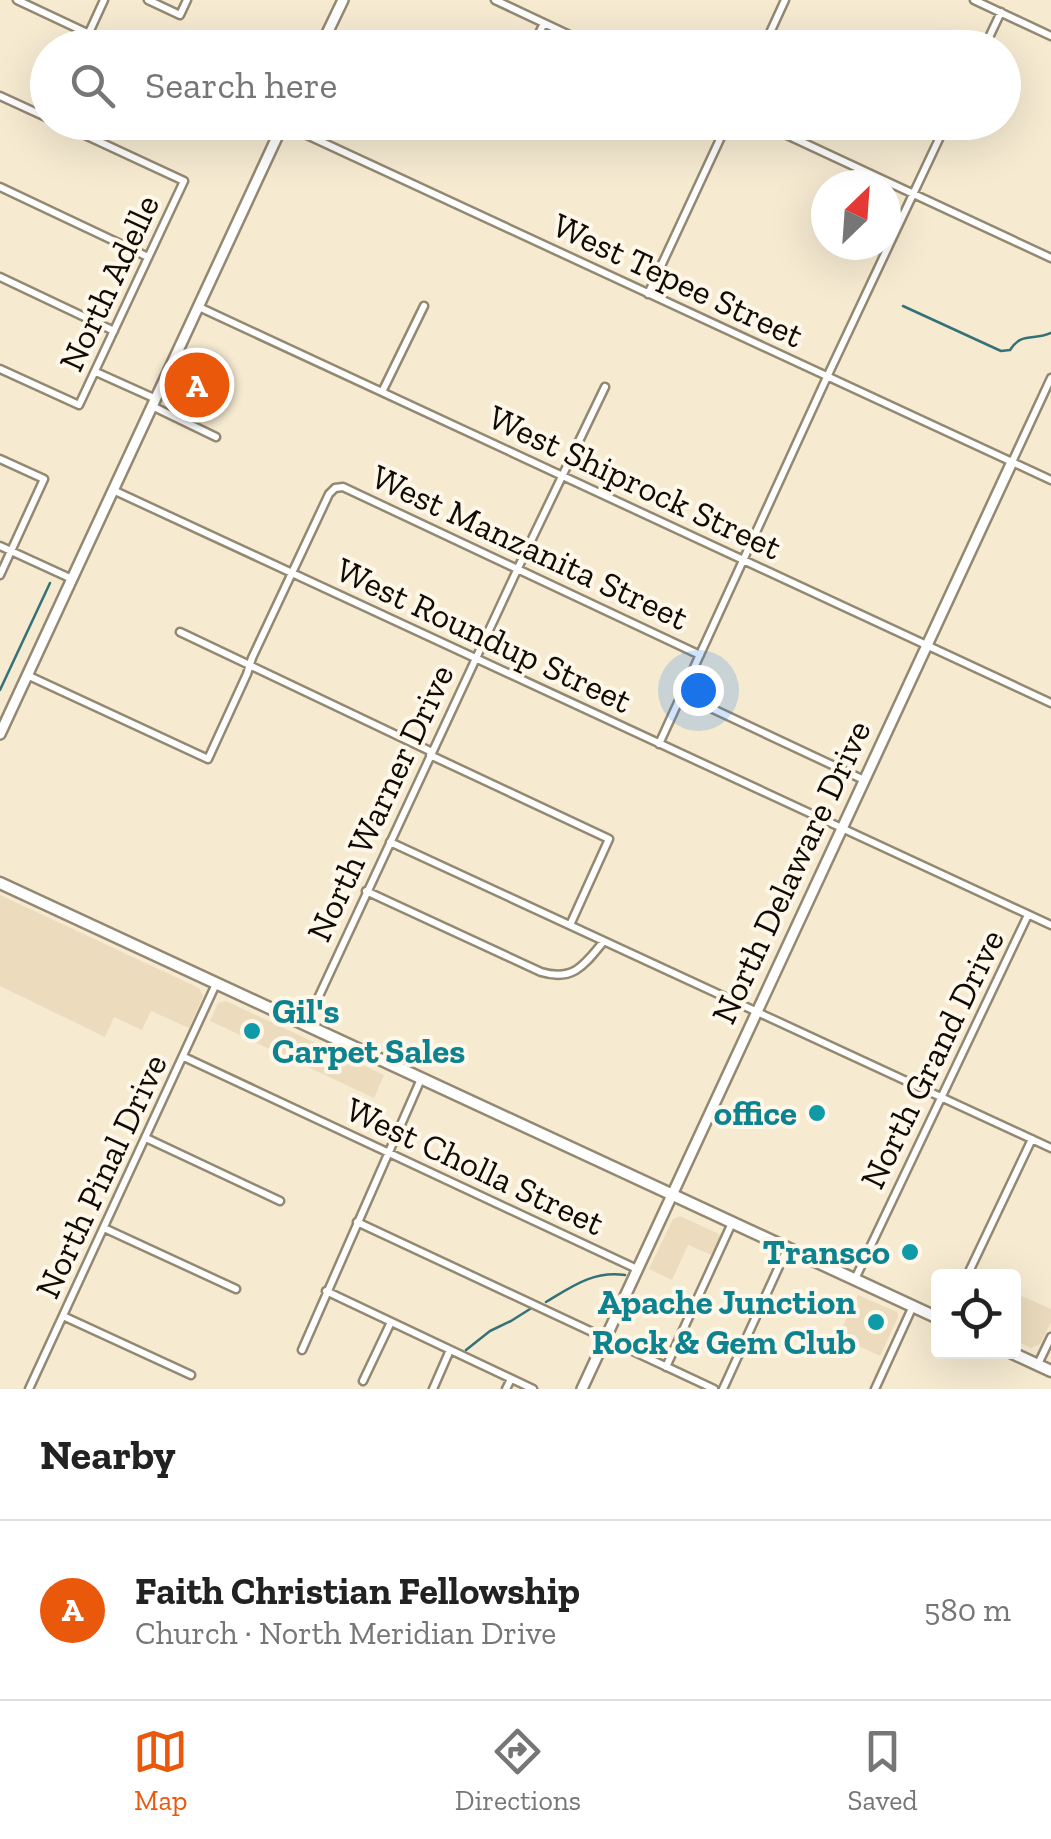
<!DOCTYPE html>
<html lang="en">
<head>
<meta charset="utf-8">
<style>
  :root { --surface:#fff; --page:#f6f6f6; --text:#222; --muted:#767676; --line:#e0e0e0; --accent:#ea580c }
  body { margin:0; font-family:"Zilla Slab",serif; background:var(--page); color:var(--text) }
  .controls { position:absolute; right:30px; bottom:30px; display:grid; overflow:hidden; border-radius:10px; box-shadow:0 10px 40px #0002 }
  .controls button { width:90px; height:90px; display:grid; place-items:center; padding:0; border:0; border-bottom:2px solid var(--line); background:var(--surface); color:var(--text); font:50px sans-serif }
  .compass { position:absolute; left:811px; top:170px; width:90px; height:90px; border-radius:50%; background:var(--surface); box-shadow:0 10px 40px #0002; rotate:25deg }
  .you { position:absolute; left:698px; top:690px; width:35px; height:35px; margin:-25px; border:8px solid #fff; border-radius:50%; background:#1a73e8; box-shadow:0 0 0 15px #1a73e833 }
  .badge { display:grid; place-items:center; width:65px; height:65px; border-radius:50%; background:var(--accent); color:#fff; font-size:32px; font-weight:700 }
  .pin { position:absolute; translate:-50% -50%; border:5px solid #fff; box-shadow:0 2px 10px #0006 }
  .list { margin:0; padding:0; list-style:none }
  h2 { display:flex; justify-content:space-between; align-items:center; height:130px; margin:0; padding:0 40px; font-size:42px }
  h2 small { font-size:32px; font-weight:400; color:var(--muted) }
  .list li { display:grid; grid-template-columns:65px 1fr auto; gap:30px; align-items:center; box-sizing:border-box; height:180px; padding:0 40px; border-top:2px solid var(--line) }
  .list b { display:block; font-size:38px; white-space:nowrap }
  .list p { margin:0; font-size:32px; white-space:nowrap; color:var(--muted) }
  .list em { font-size:32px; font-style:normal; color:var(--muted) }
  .icon { flex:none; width:55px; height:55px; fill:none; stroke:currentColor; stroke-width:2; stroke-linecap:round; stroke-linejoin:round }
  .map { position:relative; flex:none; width:1051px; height:1389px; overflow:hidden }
  .search { position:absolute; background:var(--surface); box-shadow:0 10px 40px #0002; left:30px; right:30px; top:30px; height:110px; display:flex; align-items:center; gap:25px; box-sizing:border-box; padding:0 35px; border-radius:55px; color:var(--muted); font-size:38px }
  .sheet { height:310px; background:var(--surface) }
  nav { display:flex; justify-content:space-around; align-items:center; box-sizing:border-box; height:140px; border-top:2px solid var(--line); background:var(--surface); font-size:28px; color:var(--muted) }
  nav a { display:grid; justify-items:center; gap:5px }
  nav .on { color:var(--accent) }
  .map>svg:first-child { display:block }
  .built { fill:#ecdcbd }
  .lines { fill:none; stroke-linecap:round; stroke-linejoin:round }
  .stream { stroke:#347278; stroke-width:2.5 }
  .minor-casing { stroke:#938871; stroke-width:11 }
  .tertiary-casing { stroke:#938871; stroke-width:14 }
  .secondary-casing { stroke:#938871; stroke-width:15 }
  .minor { stroke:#fff; stroke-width:6 }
  .tertiary { stroke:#fff; stroke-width:9 }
  .secondary { stroke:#fff; stroke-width:10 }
  .culture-dot { fill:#0f9aa8; stroke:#fff7e9; stroke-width:4 }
  .labels { text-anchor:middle; stroke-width:8; stroke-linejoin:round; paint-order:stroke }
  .street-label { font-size:35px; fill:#100c05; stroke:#fff7e9 }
  .culture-label { font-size:35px; font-weight:bold; fill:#0d838f; stroke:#fff7e9; text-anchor:end }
</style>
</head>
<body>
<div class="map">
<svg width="1051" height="1389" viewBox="0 0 1051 1389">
  <rect width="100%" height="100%" fill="#f6ead1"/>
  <path class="built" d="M0 895 199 988 203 996 189 1028 151 1011 142 1030 114 1017 105 1037 0 986Z
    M226 1001 384 1075 374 1098 210 1021 218 1003Z
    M680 1216 721 1235 712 1255 688 1245 672 1280 649 1269 673 1219Z
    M1017 1294 1051 1309V1322L1040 1344 1031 1348 1014 1340V1301Z
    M858 1295 897 1312 898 1317 880 1356 838 1336Z"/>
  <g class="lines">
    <path class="stream" d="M903 306 1001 351 1010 350C1022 331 1034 341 1051 333
      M0 690 50 583
      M546 1302C571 1287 594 1270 625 1275
      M466 1350 490 1331 511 1321 530 1309"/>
    <g class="minor-casing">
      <path id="minor" d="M17 0 119 48
        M148 0 180 15 187 0
        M495 0 597 48
        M974 0 1051 36
        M82 48 104 0
        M532 48 544 23
        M763 48 785 0
        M984 48 1001 12
        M0 96 48 118
        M759 122 1051 258
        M281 123 1051 480
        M0 187 148 257
        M0 277 114 331
        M648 294 728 122
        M199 307 1051 703
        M0 369 79 405 184 181 57 122
        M96 372 156 399
        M382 392 424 306
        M152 406 216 437
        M0 459 44 479 0 575
        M1012 462 1051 378
        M113 490 1051 925
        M0 546 72 579
        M180 632 432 752
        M27 675 208 759 247 674 252 658 329 494 335 488 343 487 700 655
        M681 694 864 780
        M659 744 827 377 947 122
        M430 755 609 839 570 925
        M390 842 1051 1148
        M366 891 541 972C574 982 585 964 604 941
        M306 1024 518 568 605 387
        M184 1057 637 1269
        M146 1138 280 1201
        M357 1222 714 1389
        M104 1228 236 1289
        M967 1276 1032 1139
        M855 1279 1028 915
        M326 1291 533 1389
        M63 1316 191 1375
        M302 1350 421 1079
        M1038 1364 1051 1337
        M666 1367 732 1223
        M363 1381 391 1322
        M29 1389 216 984
        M433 1389 450 1350
        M506 1389 511 1379
        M723 1389 787 1249
        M875 1389 913 1306"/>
    </g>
    <g class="tertiary-casing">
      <path id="tertiary" d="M320 48 343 0
        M0 734 284 122
        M582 1389 1012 462"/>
    </g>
    <g class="secondary-casing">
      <path id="secondary" d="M0 883 938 1318
        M1010 1352 1051 1371"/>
    </g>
    <use href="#minor" class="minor"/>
    <use href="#tertiary" class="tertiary"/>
    <use href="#secondary" class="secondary"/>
  </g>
  <g class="culture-dot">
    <circle cx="252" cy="1031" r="10"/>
    <circle cx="817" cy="1113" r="10"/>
    <circle cx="910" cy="1252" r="10"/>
    <circle cx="876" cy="1322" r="10"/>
  </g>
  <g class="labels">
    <g class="street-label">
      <text transform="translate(678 280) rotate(25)" y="12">West Tepee Street</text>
      <text transform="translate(109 283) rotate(-65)" y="12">North Adelle</text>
      <text transform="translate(635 482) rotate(25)" y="12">West Shiprock Street</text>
      <text transform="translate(530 547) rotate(25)" y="12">West Manzanita Street</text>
      <text transform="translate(484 635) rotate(25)" y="12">West Roundup Street</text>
      <text transform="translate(380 803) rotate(-65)" y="12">North Warner Drive</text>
      <text transform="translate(791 872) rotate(-65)" y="12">North Delaware Drive</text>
      <text transform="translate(932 1059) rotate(-64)" y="12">North Grand Drive</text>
      <text transform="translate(475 1166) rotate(25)" y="12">West Cholla Street</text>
      <text transform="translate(101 1176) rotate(-65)" y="12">North Pinal Drive</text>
    </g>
    <g class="culture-label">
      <text x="272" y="1023" text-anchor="start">Gil's<tspan x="272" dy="40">Carpet Sales</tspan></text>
      <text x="797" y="1125">office</text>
      <text x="890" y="1264">Transco</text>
      <text x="856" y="1314">Apache Junction<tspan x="856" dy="40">Rock &amp; Gem Club</tspan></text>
    </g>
  </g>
</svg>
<div class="controls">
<button><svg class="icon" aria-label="locate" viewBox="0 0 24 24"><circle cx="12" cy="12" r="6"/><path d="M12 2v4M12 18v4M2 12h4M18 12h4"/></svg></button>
</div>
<svg class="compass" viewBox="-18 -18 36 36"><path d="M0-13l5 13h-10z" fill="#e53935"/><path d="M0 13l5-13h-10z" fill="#767676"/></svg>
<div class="you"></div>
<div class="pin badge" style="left:197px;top:385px">A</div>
<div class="search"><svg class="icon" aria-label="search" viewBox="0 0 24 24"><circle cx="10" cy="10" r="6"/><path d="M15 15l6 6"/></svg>Search here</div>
</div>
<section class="sheet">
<h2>Nearby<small></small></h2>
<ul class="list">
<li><span class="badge">A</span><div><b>Faith Christian Fellowship</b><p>Church · North Meridian Drive</p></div><em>580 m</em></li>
</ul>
</section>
<nav>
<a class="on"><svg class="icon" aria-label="map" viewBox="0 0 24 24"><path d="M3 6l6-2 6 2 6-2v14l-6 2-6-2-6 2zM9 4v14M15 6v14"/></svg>Map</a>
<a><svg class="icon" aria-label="directions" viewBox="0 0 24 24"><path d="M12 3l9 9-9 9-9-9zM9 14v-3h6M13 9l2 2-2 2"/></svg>Directions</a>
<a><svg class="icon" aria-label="saved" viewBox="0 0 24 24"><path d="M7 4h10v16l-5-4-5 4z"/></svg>Saved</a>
</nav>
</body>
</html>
